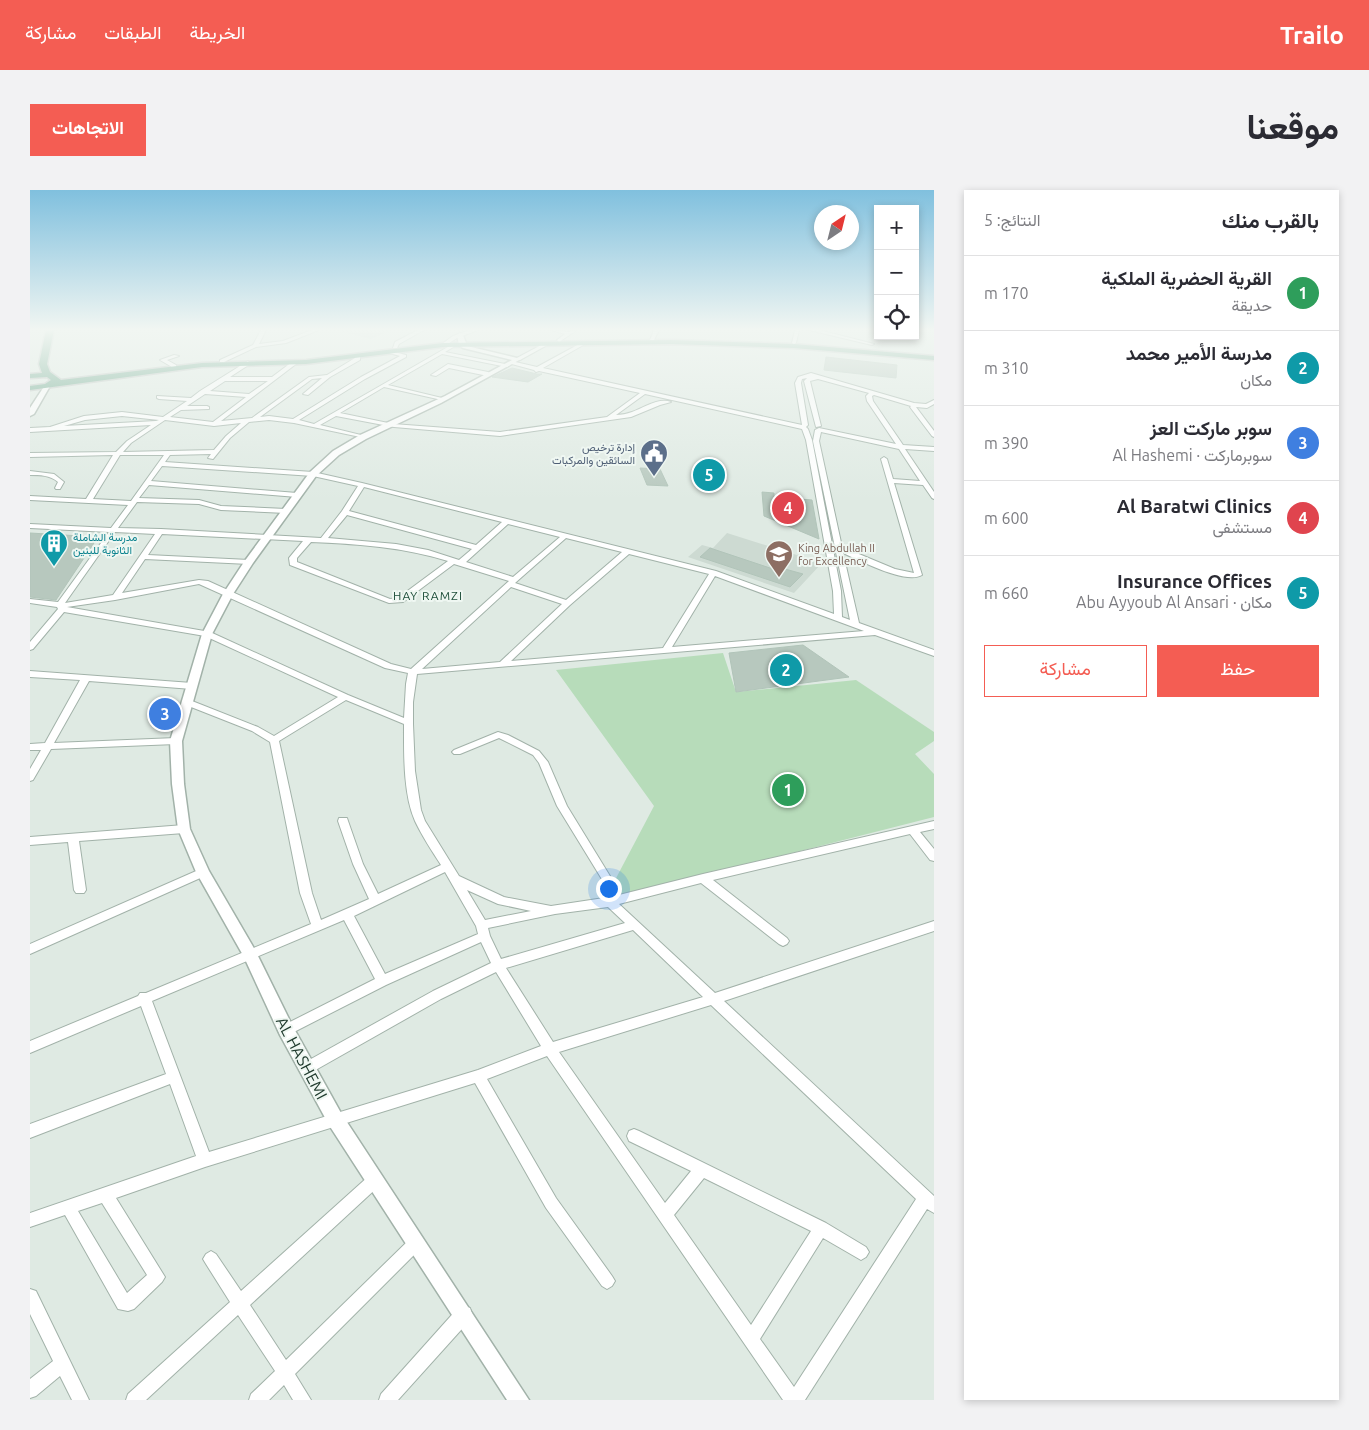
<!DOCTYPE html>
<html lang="ar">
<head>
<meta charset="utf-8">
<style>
  :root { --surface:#fff; --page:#f2f2f3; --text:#2b2b33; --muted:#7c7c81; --line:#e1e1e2; --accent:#f45d53 }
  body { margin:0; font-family:Ubuntu,Vazirmatn,sans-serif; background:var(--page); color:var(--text); direction:rtl }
  .controls { position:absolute; right:15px; top:15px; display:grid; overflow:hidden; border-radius:0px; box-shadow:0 2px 8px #0003 }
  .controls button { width:45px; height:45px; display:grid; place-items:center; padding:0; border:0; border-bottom:1px solid var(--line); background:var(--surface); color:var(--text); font:25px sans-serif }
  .compass { position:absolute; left:784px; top:15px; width:45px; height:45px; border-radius:50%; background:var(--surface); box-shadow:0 2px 8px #0003; rotate:35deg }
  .you { position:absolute; left:578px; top:698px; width:18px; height:18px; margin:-12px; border:4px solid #fff; border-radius:50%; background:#1a73e8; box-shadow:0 0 0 8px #1a73e833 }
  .badge { display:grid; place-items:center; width:32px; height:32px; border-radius:50%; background:var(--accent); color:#fff; font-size:16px; font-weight:700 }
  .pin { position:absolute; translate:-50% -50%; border:2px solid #fff; box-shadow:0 1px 5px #0006 }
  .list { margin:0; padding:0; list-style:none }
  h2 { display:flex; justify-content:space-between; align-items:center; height:65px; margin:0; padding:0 20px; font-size:21px }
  h2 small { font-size:16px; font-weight:400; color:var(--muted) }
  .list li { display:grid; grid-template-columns:32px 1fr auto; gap:15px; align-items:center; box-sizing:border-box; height:75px; padding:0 20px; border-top:1px solid var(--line) }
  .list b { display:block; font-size:19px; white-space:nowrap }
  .list p { margin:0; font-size:16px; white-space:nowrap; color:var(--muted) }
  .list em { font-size:16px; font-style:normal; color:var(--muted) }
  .actions { display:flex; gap:10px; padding:15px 20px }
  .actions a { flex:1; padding:11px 0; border:1px solid var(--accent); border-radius:0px; text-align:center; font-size:18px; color:var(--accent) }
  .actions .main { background:var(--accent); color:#fff }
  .icon { flex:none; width:28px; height:28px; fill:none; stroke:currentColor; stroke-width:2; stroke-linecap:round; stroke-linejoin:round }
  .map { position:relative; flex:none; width:904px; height:1210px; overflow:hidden; direction:ltr; border-radius:0px }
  header { display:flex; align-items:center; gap:30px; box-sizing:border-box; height:70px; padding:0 25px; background:var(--accent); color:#fff }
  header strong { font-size:24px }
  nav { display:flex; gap:28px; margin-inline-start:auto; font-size:18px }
  .intro { display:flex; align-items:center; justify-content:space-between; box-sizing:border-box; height:120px; padding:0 30px }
  h1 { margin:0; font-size:35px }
  .button { padding:12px 22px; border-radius:0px; background:var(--accent); color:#fff; font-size:18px; font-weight:700 }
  main { display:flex; gap:30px; padding:0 30px }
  aside { flex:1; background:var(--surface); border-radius:0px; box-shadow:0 2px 8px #0003 }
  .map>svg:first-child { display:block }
  .built { fill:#cddad2 }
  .green { fill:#b7dcba }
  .building { fill:#b7c8be; stroke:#b1c4b9 }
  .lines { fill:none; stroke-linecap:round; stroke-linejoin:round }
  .minor-casing { stroke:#a2b2a9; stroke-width:2 }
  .tertiary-casing { stroke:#a2b2a9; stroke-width:3 }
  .primary-casing { stroke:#bcc4c0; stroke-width:3 }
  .minor { fill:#fff; fill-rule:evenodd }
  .tertiary { fill:#fff; fill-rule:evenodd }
  .primary { fill:#62a185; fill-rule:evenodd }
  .labels { text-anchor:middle; stroke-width:4; stroke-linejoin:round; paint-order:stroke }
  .far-service-label { font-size:11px; fill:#4e5e75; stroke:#eff7f2; text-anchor:end }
  .far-culture-label { font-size:11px; fill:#0d838f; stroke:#eff7f2; text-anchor:start }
  .far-education-label { font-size:11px; fill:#785e54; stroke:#eff7f2; text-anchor:start }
  .far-neighbourhood-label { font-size:12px; letter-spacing:1px; fill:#1c4d38; stroke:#eff7f2 }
  .near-street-label { font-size:16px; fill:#203b2e; stroke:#eff7f2 }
</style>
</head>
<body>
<header>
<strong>Trailo</strong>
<nav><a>الخريطة</a><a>الطبقات</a><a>مشاركة</a></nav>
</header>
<div class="intro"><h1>موقعنا</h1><a class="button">الاتجاهات</a></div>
<main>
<aside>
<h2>بالقرب منك<small>النتائج: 5</small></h2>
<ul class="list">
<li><span class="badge" style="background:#2e9e5b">1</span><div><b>القرية الحضرية الملكية</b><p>حديقة</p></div><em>170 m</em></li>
<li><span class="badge" style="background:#0f9aa8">2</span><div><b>مدرسة الأمير محمد</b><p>مكان</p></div><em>310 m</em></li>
<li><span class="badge" style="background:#3f7fe0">3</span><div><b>سوبر ماركت العز</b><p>سوبرماركت · Al Hashemi</p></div><em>390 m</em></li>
<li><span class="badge" style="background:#e0444e">4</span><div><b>Al Baratwi Clinics</b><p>مستشفى</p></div><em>600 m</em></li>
<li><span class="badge" style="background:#0f9aa8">5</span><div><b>Insurance Offices</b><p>مكان · Abu Ayyoub Al Ansari</p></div><em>660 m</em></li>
</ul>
<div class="actions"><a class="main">حفظ</a><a>مشاركة</a></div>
</aside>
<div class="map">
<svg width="904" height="1210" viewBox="0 0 904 1210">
  <rect width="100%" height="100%" fill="#dfeae3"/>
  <path class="built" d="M305 140H361L341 149Z
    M697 343 792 373 764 403 658 367 672 355 683 358Z"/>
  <path class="green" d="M693 463 706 502 826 490 904 542V551L885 564 904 584V627L574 711 624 616 526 480Z"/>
  <path class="building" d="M796 167 867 175 866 188 794 180Z
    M482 178 507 184H512L498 192 462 187Z
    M670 276H679L689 294H678Z
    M610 278 630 279 638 296 617 295Z
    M732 302 744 303V307L782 310 789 349 734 326Z
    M0 343 68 347 26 410 0 407Z
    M680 358 752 382 755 379 773 384 760 397 670 367Z
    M773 455 819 487 706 502 699 463Z
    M128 519H145L142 532 123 528Z"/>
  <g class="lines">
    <g class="minor-casing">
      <path id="minor" d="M231 140H236L229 154 253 151 282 140H289L256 153 226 157 194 172H190V170L223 155Z
        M388 140H394L369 154 367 158H363L365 152Z
        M440 140H448L427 148 416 155 412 154 423 146Z
        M521 140 539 142 547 140 529 152 527 150 535 144Z
        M624 140H629L624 150H620Z
        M765 140H769L766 153 764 154 762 153Z
        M779 140H789L844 154 842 155Z
        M553 152 555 154 513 178 772 235 765 193 768 187 781 183 884 213 896 214 904 210V214L897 218 886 217 904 241V247L902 246 880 217 881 216 844 205 842 206 843 211 873 255 904 257V261L875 259 904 302V309L902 308 893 295 864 293 892 385C876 395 829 370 813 363L829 433 904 460V466L845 445 387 484 383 512V534L385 581 391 620 395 631 429 686 474 707 521 716 574 708 573 691 527 616 509 573 503 565 469 548 430 564H424L422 562 424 560 468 542 478 545 509 561 518 572 537 616 583 691 585 706 673 684 904 631V639L890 642 904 659V671L900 670 880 644 683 690 757 748 759 751 757 754 753 756 749 754 671 693 589 714 685 803 904 731V741L694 811 904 1006V1023L897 1019 775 1210H753L517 866 457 889 526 1008 582 1086 585 1091 582 1096 577 1099 572 1096 516 1018 445 893 175 977 86 1008 135 1087 132 1092 104 1119 98 1121 88 1119 35 1025 0 1037V1023L166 966 140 894 0 948V934L136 884 111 816 0 863V851L108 806 110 803H116L281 734 270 703 240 552 222 541 156 515 155 513 156 511H162L228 537 244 546 308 507 175 446 34 422 3 459 0 460V452L28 419 27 417 0 413V409L28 412 79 342 0 338V334L81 338 98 315 0 310V306L56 309 83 265 0 267V263L86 262 97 251 121 235 0 242V238L20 237 54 226 92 222 133 227 157 211 129 209 127 208V206L161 208 170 201 218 171 220 174 200 187H242L262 172H266V174L191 231 222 228 279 187 297 185 325 168 326 164H330V170L300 187 278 205 273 204 292 188 282 189 230 227 239 226 263 229 331 187 370 166 356 162V160L376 165V167L335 189 269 230 284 234 423 154 425 156 415 162 480 175 477 177 412 164 358 195 412 208V210L354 197 310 223 363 234 470 242 577 227 610 203 509 181 506 182 504 180 478 173 481 171 507 177ZM777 188 774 191 786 237 791 236 780 191 788 189 839 203 836 206 837 211 866 254 789 238 785 240 783 251 820 430 812 427 811 401 782 250 778 239 776 237 778 235 771 193 772 189ZM195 191H238L219 204 180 201ZM175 204 216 207 183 232 140 227 151 220 179 219V217L177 216H157ZM615 204 772 239 776 250 803 401 804 424 686 381 332 293 283 282 135 272 140 265 181 264 178 268 183 269 200 248 219 232 239 230 264 233 335 248V246L290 235 306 226 364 237 470 246 601 227 630 215 641 212C629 207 613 218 602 222 597 224 591 225 586 225ZM92 226 129 230 126 231 34 236 55 230ZM135 230 184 236 211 233 196 246 184 260 93 262 101 253ZM791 242 869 259 890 291 863 289 857 269 854 267 851 269 884 383 865 379 812 357 789 251ZM90 265H134L101 311 63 309ZM132 276 283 286 328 296 312 321 291 348 131 339 88 338 107 312 169 314 191 320 256 323 259 321 256 319 191 316 169 310 109 308 119 295 267 307 270 305 267 303 121 291ZM334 297 472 332 446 355 319 321ZM317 325 442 359 429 370 398 360 366 354 298 348ZM478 334 530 347 483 387 436 372ZM85 342 125 344 83 405 35 413ZM132 344 273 351 259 368 260 375 359 413 373 412 424 374 479 391 381 479 361 474 178 391 169 390 92 403 115 369 219 374 223 372 219 370 118 365ZM536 348 592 362 536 410 485 393ZM281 352C327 354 373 357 418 371L368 408 360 409 267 372V368ZM599 364 679 384 633 458 481 471 540 415ZM685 386 834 441 642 457ZM169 394 355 478 378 483 376 494 374 528 318 505 180 442 37 417 85 410ZM481 397 532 414 470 472 392 479ZM316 510 374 534C374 563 373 604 385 631 392 646 402 661 411 675L348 704 333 674 318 631 317 628H309L308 631 323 674 339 709 291 730 282 703 249 551ZM415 682 446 736 448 744 355 784 324 726ZM437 700 468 714 501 721 455 730ZM578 717 595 733 471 769 460 746 458 738 525 724ZM314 730 345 789 252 836 250 840 252 844 256 846 260 844 356 795 451 752 461 773 403 801 272 874 270 878 272 882 277 884 282 882 411 809 466 782 511 856 448 880 179 962 122 811ZM603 740 673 807 523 852 476 778ZM681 815 886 1009 764 1197 730 1149 793 1048 831 1070 836 1067 839 1062 836 1057 796 1033 609 941 604 939 599 941 597 946 599 951 661 981 635 1013 529 862ZM674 988 781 1041 721 1135 644 1025ZM72 1013 117 1085 97 1103 48 1021Z
        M515 153 519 154 490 170 485 169Z
        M144 165 149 166 137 170 146 175V177H142L130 170Z
        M418 174 458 182 461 184 458 186 419 178 406 186 401 185Z
        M0 281 24 284 34 292 30 299H26L25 298 28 292C20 285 10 285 0 285Z
        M0 481 162 493 166 496 162 499 59 491 24 553 146 548 151 551 146 554 21 559 3 590 0 591V579L11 560H0V554L15 553 50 490 0 487Z
        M154 635 158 636 159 639 158 642 154 643 49 651 56 700 54 703H46L44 700 38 652 0 655V647Z
        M173 678 177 679 178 682 177 685 0 764V754Z
        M345 983 350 985 352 990 350 995 220 1115 256 1170 381 1048 386 1045 391 1048 394 1053 391 1058 265 1184 281 1210H263L254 1195 239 1210H219L221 1204 245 1181 208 1125 116 1210H96L98 1204 200 1112 176 1074 173 1069 176 1064 181 1061 186 1064 211 1101 340 985Z
        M0 1099 6 1101 59 1210H42L30 1186 6 1206 0 1208V1189L23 1171 0 1124Z
        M434 1116 440 1118 442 1124 440 1130 368 1210H349L351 1204 428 1118Z"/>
    </g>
    <g class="tertiary-casing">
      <path id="tertiary" d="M430 143 433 145 437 156 491 169 411 213 336 249 309 265 286 286 223 373 203 404 182 444 152 551 154 594 160 639 179 681 225 760 262 835 311 923 499 1210H477L299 935 250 845 214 767 166 682 148 639 142 594 140 551 172 444 193 404 214 372 280 282 303 261 330 245 415 206 482 170 433 158 429 155 427 145Z
        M15 195 20 196 4 224 0 226V218Z"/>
    </g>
    <g class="primary-casing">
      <path id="primary" d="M16 140H24L17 174 20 182 31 190 172 173 276 170 413 153 641 150 764 154 904 166V170L764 158 641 154 413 157 276 174 172 177 0 200V196L15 194 21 190 17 187 0 188V184L12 183 9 174Z"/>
    </g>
    <use href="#minor" class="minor"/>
    <use href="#tertiary" class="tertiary"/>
    <use href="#primary" class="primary"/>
  </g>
  <linearGradient id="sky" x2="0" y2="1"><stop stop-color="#80c0de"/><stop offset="0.45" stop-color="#f1f6f2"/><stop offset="1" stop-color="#f1f6f2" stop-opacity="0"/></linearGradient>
  <rect width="904" height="310" fill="url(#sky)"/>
  <defs>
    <g id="civic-pin" transform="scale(1.4375)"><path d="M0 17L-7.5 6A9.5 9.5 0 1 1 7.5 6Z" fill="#5c6f8a" stroke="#eff7f2"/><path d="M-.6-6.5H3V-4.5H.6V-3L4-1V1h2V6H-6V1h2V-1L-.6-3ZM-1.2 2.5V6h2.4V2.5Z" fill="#fff"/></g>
    <g id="building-pin" transform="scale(1.4375)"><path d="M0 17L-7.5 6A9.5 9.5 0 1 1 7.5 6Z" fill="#0f9aa8" stroke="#eff7f2"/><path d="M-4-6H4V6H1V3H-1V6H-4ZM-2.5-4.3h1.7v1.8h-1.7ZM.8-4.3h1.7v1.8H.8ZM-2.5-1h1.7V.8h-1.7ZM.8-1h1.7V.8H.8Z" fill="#fff"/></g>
    <g id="school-pin" transform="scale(1.4375)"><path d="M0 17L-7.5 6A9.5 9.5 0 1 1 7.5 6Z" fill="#8d6e63" stroke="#eff7f2"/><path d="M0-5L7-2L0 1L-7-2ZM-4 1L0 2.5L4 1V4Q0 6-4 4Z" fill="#fff"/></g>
  </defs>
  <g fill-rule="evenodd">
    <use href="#civic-pin" x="624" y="263"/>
    <use href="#building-pin" x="24" y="353"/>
    <use href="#school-pin" x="749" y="364"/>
  </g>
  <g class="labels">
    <g class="far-service-label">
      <text x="605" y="261">إدارة ترخيص<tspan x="605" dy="13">السائقين والمركبات</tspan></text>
    </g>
    <g class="far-culture-label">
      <text x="43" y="351">مدرسة الشاملة<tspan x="43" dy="13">الثانوية للبنين</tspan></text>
    </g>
    <g class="far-education-label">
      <text x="768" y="362">King Abdullah II<tspan x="768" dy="13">for Excellency</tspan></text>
    </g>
    <g class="far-neighbourhood-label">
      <text x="398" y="410">HAY RAMZI</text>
    </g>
    <g class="near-street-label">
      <text transform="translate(272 868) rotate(62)" y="6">AL HASHEMI</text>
    </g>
  </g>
</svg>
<div class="controls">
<button>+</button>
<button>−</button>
<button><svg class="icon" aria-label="locate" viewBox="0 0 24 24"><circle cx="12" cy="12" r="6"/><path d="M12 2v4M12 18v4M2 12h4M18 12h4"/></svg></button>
</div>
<svg class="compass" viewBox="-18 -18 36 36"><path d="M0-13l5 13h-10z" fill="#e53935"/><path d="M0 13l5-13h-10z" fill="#7c7c81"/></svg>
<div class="you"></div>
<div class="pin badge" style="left:758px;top:600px;background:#2e9e5b">1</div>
<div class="pin badge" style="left:756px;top:480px;background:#0f9aa8">2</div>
<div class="pin badge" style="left:135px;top:524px;background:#3f7fe0">3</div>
<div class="pin badge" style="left:758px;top:318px;background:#e0444e">4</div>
<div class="pin badge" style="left:679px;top:285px;background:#0f9aa8">5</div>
</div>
</main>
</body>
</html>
